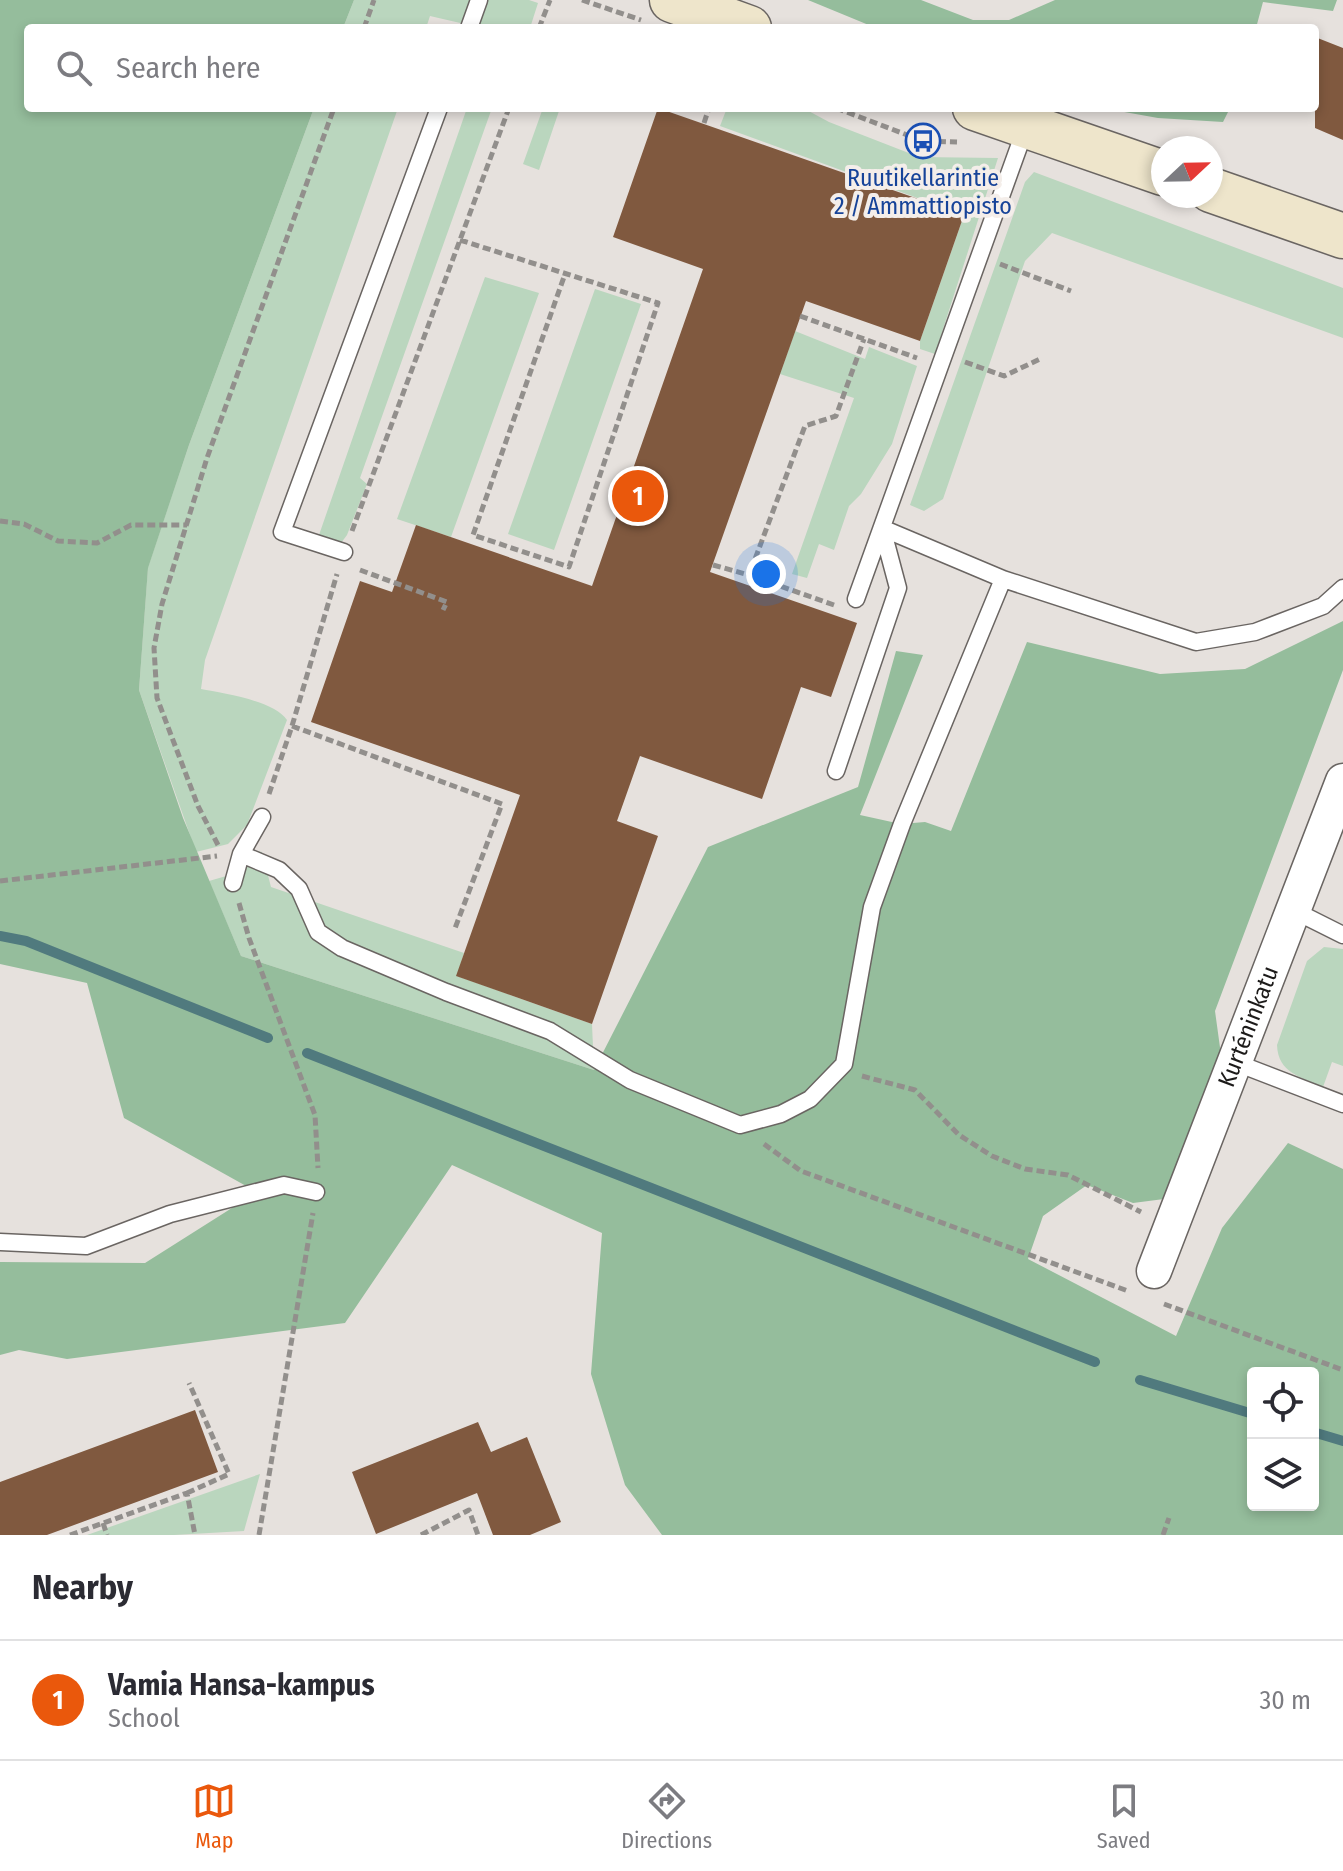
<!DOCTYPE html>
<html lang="en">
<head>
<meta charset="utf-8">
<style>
  :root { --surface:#fff; --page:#f7f7f7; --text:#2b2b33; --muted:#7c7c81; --line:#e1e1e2; --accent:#ea580c }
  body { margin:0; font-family:"Fira Sans Condensed",sans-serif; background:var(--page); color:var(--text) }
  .controls { position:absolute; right:24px; bottom:24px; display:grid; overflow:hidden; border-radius:8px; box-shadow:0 4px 12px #0003 }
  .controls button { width:72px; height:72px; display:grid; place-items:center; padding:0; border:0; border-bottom:2px solid var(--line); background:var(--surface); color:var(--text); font:40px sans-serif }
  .compass { position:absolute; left:1151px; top:136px; width:72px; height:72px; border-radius:50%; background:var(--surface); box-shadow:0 4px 12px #0003; rotate:68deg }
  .you { position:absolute; left:766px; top:574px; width:28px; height:28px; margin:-20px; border:6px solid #fff; border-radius:50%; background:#1a73e8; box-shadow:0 0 0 12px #1a73e833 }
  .badge { display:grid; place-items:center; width:52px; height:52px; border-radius:50%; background:var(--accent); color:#fff; font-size:26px; font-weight:700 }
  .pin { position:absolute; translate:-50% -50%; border:4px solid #fff; box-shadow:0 2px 8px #0006 }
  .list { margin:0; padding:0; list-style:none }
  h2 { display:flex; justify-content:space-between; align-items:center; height:104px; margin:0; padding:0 32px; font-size:34px }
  h2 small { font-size:26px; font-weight:400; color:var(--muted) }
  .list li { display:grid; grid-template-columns:52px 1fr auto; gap:24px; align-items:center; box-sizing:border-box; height:120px; padding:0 32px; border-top:2px solid var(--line) }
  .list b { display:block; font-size:30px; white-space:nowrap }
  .list p { margin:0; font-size:26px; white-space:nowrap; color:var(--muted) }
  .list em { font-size:26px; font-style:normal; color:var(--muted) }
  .icon { flex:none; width:44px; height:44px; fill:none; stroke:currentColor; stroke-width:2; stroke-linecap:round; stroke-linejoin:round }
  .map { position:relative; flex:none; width:1343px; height:1535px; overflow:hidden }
  .search { position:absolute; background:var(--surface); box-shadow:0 4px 12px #0003; left:24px; right:24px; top:24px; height:88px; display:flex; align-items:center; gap:20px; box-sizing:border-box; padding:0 28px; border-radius:8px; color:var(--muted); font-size:30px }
  .sheet { height:224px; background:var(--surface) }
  nav { display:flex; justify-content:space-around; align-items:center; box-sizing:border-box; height:112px; border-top:2px solid var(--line); background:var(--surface); font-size:22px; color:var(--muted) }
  nav a { display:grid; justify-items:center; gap:4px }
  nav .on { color:var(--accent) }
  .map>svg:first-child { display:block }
  .green { fill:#bad6be }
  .forest { fill:#95bd9c; fill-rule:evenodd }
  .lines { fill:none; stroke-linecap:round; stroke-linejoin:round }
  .stream { stroke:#507a7e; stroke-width:10 }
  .building { fill:#80593f }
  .lane-casing { stroke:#6a6562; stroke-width:19 }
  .street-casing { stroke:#6a6562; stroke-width:37 }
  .secondary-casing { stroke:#6a6562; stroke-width:47 }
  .path { stroke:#928f8c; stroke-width:5; stroke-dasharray:8 4; stroke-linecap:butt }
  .lane { stroke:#fff; stroke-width:16 }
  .street { stroke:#fff; stroke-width:34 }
  .secondary { stroke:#eee5cb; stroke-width:44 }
  .labels { text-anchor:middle; stroke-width:8; stroke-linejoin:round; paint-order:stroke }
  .transit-label { font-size:24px; fill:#164399; stroke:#f4eeea }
  .street-label { font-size:24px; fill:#1c1a19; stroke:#f4eeea }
</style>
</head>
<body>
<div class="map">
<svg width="1343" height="1535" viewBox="0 0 1343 1535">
  <rect width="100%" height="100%" fill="#e6e1dd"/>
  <path class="green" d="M354 0H529L538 3 530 28H482L430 16 426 28H343Z
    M314 108H398L205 660 201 689C223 693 275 701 287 720L247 825 228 844 196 852 139 690 148 567 189 445Z
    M467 108H492L360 478 367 484 347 535 341 543 319 535Z
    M543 108H560L539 170 523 164Z
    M727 108H803L829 122 919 157 998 158 935 354 920 349V341L964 215 720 126Z
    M1034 172 1343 288V338L1052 233 1025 261 943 499 924 511 910 505 1025 182Z
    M485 277 539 293 451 537 397 519Z
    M595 289 641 304 554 550 508 534Z
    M795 331 865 359 869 347 917 366 892 444 861 494 849 506 834 550 819 544 807 578 792 574 854 398 780 374Z
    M251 850 262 852 271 887 464 953 457 976 592 1024 594 1070 241 956 209 881 240 872Z
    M1324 947 1343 949V1066L1332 1062 1323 1087C1301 1077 1278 1073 1277 1045L1307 961Z
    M260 1474 244 1531 174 1535H87Z"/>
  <path class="forest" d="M0 0H354L343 28H28V108H314L189 445 148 568 139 690 183 818 241 956 594 1070 708 847 858 787 896 651 923 655 860 815 901 824 925 822 951 831 1027 642 1160 674 1245 669 1343 621V670L1215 1011 1222 1062 1164 1199 1133 1203 1087 1185 1043 1216 1028 1259 1176 1336 1222 1228 1288 1143 1343 1169V1535H662L625 1485 591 1374 602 1233 452 1165 345 1323 67 1359 19 1350 0 1355V1262L145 1263 257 1192 124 1118 87 983 0 964ZM1253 1373H1313V1505H1253Z
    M808 0H921L973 20H1009L1055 0H1337L1333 11 1263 2 1256 28H876Z
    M1102 108H1230L1223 122 1158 118Z"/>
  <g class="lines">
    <path class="stream" d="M0 936 26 941 268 1038
      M307 1053 1095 1362
      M1140 1380 1253 1414
      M1313 1432 1343 1441"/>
  </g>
  <path class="building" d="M1315 37 1343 48V140L1315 128Z
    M658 108 964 215 920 341 806 301 710 572 857 623 831 697 801 687 762 799 640 756 617 821 658 836 592 1024 456 976 520 795 311 722 360 581 392 592 416 525 592 586 703 269 613 237Z
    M195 1410 218 1472 47 1535H0V1482Z
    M478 1422 491 1452 527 1437 561 1522 530 1535H493L477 1493 376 1534 352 1472Z"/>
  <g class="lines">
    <g class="lane-casing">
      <path id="lane" d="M469 28 479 0
        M344 552 282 532 439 108
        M1003 579 1196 642 1255 632 1323 606 1343 588
        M856 599 1026 127
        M836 771 898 588 882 528
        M241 854 279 870 299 889 318 932 342 948 446 992 550 1031 630 1080 740 1125 781 1114 810 1099 844 1064 872 907 902 824 1003 579 882 528
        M233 883 241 854 262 817
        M1293 910 1343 935
        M1234 1062 1343 1104
        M0 1242 86 1246 170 1214 284 1185 316 1192"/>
    </g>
    <g class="street-casing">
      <g id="street">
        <path id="s1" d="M1154 1271 1343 781"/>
      </g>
    </g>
    <g class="secondary-casing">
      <path id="secondary" d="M672 0 749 28
        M975 108 1163 173
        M1211 190 1343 236"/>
    </g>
    <path class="path" d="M582 0 641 20
      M364 28 374 0
      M539 28 550 0
      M836 108 923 141 957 142
      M704 123 709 108
      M460 240 658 303 569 567 473 535 565 274
      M1000 264 1071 291
      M800 316 917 358
      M965 362 1004 376 1040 359
      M0 521 24 524 58 541 97 543 131 525H187
      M352 531 509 108
      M713 565 749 575
      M360 570 447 602 443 610
      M834 605 749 575 805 426 836 416 864 339
      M292 726 502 804 454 931
      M269 794 292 726 337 574
      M218 845 198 806 157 698 154 648 162 604 207 458 334 108
      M0 881 217 856
      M239 903 249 938 315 1115 318 1168
      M862 1076 915 1090 959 1135 992 1156 1025 1169 1068 1175 1141 1212
      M764 1144 801 1171 1128 1291
      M1164 1304 1343 1370
      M187 1493 229 1474 189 1383
      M103 1523 107 1535
      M70 1535 187 1493 195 1535
      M259 1535 313 1213
      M421 1535 469 1510 478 1535
      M1163 1535 1169 1518"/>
    <use href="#lane" class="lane"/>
    <use href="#street" class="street"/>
    <use href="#secondary" class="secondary"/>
  </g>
  <defs>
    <g id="bus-ring" transform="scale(1.8)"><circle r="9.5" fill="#f4eeea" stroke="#1a4fb4" stroke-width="1.5"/><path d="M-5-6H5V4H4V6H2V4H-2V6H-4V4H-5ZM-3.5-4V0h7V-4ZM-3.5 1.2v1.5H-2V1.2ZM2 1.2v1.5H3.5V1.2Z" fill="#1a4fb4"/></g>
  </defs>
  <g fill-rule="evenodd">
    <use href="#bus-ring" x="923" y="141"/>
  </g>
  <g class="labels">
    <g class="transit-label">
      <text x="923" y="186">Ruutikellarintie<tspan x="923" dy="28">2 / Ammattiopisto</tspan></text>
    </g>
    <g class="street-label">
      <text dy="8" stroke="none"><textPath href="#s1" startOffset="262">Kurténinkatu</textPath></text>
    </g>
  </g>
</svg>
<div class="controls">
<button><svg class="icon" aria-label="locate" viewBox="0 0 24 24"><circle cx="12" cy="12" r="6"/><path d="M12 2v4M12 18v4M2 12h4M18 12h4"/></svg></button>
<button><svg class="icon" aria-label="layers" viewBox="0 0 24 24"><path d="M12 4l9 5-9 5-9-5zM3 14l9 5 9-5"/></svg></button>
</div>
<svg class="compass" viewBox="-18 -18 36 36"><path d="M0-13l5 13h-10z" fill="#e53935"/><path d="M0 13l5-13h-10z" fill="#7c7c81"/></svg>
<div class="you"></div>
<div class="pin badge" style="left:638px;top:496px">1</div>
<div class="search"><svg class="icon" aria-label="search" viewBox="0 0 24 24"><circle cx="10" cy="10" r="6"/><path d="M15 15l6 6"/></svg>Search here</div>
</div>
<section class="sheet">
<h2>Nearby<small></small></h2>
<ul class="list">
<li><span class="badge">1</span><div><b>Vamia Hansa-kampus</b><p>School</p></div><em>30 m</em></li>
</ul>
</section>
<nav>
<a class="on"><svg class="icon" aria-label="map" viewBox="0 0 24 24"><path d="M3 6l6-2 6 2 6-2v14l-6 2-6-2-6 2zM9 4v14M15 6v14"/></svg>Map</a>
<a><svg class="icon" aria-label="directions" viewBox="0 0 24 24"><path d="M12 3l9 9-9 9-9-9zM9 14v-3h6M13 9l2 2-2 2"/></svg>Directions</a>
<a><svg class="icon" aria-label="saved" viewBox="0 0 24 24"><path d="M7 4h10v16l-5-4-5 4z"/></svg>Saved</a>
</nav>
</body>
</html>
